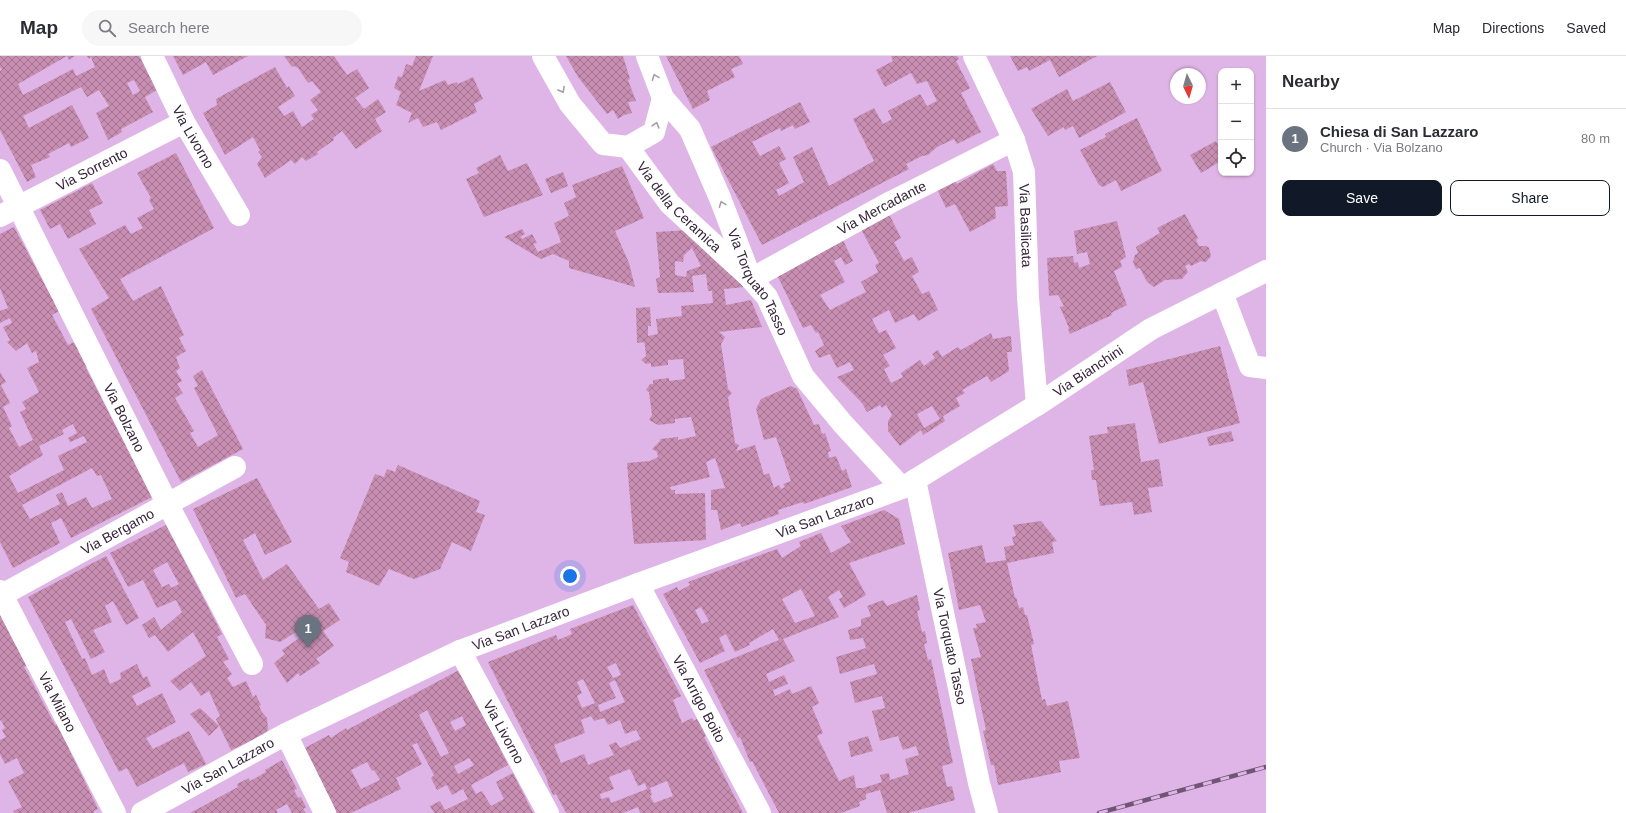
<!DOCTYPE html>
<html lang="en">
<head>
<meta charset="utf-8">
<style>
  :root { --surface:#fff; --page:#f7f7f7; --text:#2b2b33; --muted:#7c7c81; --line:#e1e1e2; --accent:#111827 }
  body { margin:0; font-family:Arial,sans-serif; background:var(--page); color:var(--text) }
  .controls { position:absolute; right:12px; top:12px; display:grid; overflow:hidden; border-radius:8px; box-shadow:0 1px 3px #0004 }
  .controls button { width:36px; height:36px; display:grid; place-items:center; padding:0; border:0; border-bottom:1px solid var(--line); background:var(--surface); color:var(--text); font:20px sans-serif }
  .compass { position:absolute; left:1170px; top:12px; width:36px; height:36px; border-radius:50%; background:var(--surface); box-shadow:0 1px 3px #0004; rotate:175deg }
  .you { position:absolute; left:570px; top:520px; width:14px; height:14px; margin:-10px; border:3px solid #fff; border-radius:50%; background:#1a73e8; box-shadow:0 0 0 6px #1a73e833 }
  .badge { display:grid; place-items:center; width:26px; height:26px; border-radius:50%; background:var(--accent); color:#fff; font-size:13px; font-weight:700 }
  .pin { position:absolute; translate:-50% -33px; filter:drop-shadow(0 1px 2px #0008) }
  .pin::after { content:''; position:absolute; top:21px; width:14px; height:12px; background:inherit; clip-path:polygon(0 0,100% 0,50% 100%) }
  .list { margin:0; padding:0; list-style:none }
  h2 { display:flex; justify-content:space-between; align-items:center; height:52px; margin:0; padding:0 16px; font-size:17px }
  h2 small { font-size:13px; font-weight:400; color:var(--muted) }
  .list li { display:grid; grid-template-columns:26px 1fr auto; gap:12px; align-items:center; box-sizing:border-box; height:60px; padding:0 16px; border-top:1px solid var(--line) }
  .list b { display:block; font-size:15px; white-space:nowrap }
  .list p { margin:0; font-size:13px; white-space:nowrap; color:var(--muted) }
  .list em { font-size:13px; font-style:normal; color:var(--muted) }
  .actions { display:flex; gap:8px; padding:12px 16px }
  .actions a { flex:1; padding:9px 0; border:1px solid var(--accent); border-radius:8px; text-align:center; font-size:14px; color:var(--accent) }
  .actions .main { background:var(--accent); color:#fff }
  .icon { flex:none; width:22px; height:22px; fill:none; stroke:currentColor; stroke-width:2; stroke-linecap:round; stroke-linejoin:round }
  .map { position:relative; flex:none; width:1266px; height:757px; overflow:hidden }
  header { display:flex; align-items:center; gap:24px; box-sizing:border-box; height:56px; padding:0 20px; background:var(--surface); border-bottom:1px solid var(--line) }
  header strong { font-size:19px }
  nav { display:flex; gap:22px; margin-inline-start:auto; font-size:14px }
  .search { width:280px; height:36px; background:var(--page); display:flex; align-items:center; gap:10px; box-sizing:border-box; padding:0 14px; border-radius:22px; color:var(--muted); font-size:15px }
  main { display:flex }
  aside { flex:1; background:var(--surface) }
  .map>svg:first-child { display:block }
  .building { fill:url(#building-cross-hatch); fill-rule:evenodd }
  .lines { fill:none; stroke-linecap:round; stroke-linejoin:round }
  .minor { stroke:#fff; stroke-width:22 }
  .rail-casing { stroke:#705674; stroke-width:4.5 }
  .rail { stroke:#dfb4e7; stroke-width:3; stroke-dasharray:9; stroke-linecap:butt }
  .oneway { stroke:#a59da6 }
  .labels { text-anchor:middle; stroke-width:3; stroke-linejoin:round; paint-order:stroke }
  .street-label { font-size:14px; fill:#362539; stroke:#dfb4e7 }
</style>
</head>
<body>
<header>
<strong>Map</strong>
<div class="search"><svg class="icon" aria-label="search" viewBox="0 0 24 24"><circle cx="10" cy="10" r="6"/><path d="M15 15l6 6"/></svg>Search here</div>
<nav><a>Map</a><a>Directions</a><a>Saved</a></nav>
</header>
<main>
<div class="map">
<svg width="1266" height="757" viewBox="0 0 1266 757">
  <defs>
    <pattern id="building-cross-hatch" width="8" height="8" patternUnits="userSpaceOnUse"><rect width="8" height="8" fill="#c78eb2"/><path d="M0 0l8 8M0 8l8-8" fill="none" stroke="#a27492"/></pattern>
  </defs>
  <rect width="100%" height="100%" fill="#dfb4e7"/>
  <path class="building" d="M0 0H75L69 4 67 0 18 28 23 39 73 13 76 20 95 11 91 1 89 3 87 0H139L157 34 145 41 153 56 121 73 122 76 108 84 96 57 109 50 99 34 87 41 81 31 23 60 29 72 72 49 89 82 71 91 69 87 48 98 50 101 31 109 36 121 27 126 0 74V15L2 14 0 11ZM134 24 140 35 133 39 127 27Z
    M173 0H248L213 19 206 6 183 19Z
    M284 0H334L347 19 357 13 369 32 355 42 364 53 378 43 386 56 375 63 382 75 356 93 342 75 333 82 334 84 317 96 318 98 306 105 302 101 295 108 291 104 265 122 257 108 262 101 258 96 260 94 253 81 225 99 203 57 217 49 216 43 275 11 287 32 289 30 295 40 278 51 284 60 293 55 302 71 314 63 311 59 318 54 310 44 321 36 312 25 308 27 298 12 294 10 292 11Z
    M416 0H433L419 35 445 24 448 29 457 26 458 28 473 21 483 43 474 48 477 56 441 74 437 66 423 71 418 62 408 67 412 57 396 49 401 36 394 32 398 20 402 21 406 8 412 10Z
    M566 0H623L630 23 628 24 636 45 628 46 632 57 624 59 618 63 613 54 607 58 578 21Z
    M666 0H739L743 8 731 13 735 21 707 35 710 44 693 53Z
    M891 0H957L959 3 956 5 970 32 961 37 981 76 957 88 954 83 937 91 928 99 922 100 906 108 909 113 762 189 711 91 800 46 810 66 795 73 793 69 781 75 780 72 752 86 760 100 779 90 786 103 779 107 789 127 776 134 779 140 804 126 793 101 812 91 829 130 874 105 853 63 874 52 883 68 892 63 888 55 920 38 927 50 937 45 927 25 917 28 911 17 885 31 876 14 893 5Z
    M1010 0H1097L1059 21 1050 4 1029 15 1027 11 1018 15Z
    M1110 26 1126 56 1079 82 1073 70 1065 74 1064 71 1048 80 1031 53 1067 33 1073 45Z
    M1137 62 1162 115 1121 135 1116 124 1103 131 1099 129 1080 94 1106 81 1105 78Z
    M1216 85 1221 95V105L1201 117 1190 99Z
    M176 97 214 172 120 223 133 245 161 230 184 279 179 282 186 295 176 301 180 312 176 315 182 325 177 328 183 337 175 342 194 375 190 377 198 391 218 379 194 332 198 330 193 320 202 314 243 393 181 426 91 253 109 242 79 193 125 169 131 178 143 172 137 162 154 153 149 144 151 142 137 117Z
    M500 99 508 115 527 107 543 139 484 161 466 123 479 117 476 112Z
    M993 108 997 115H1006L1008 150 995 151 996 162 970 176 955 148 946 152 936 131 953 122 957 128Z
    M622 110 644 162 615 175 629 207 635 231 569 212V205L553 198 541 203 504 181 522 173 525 178 520 181 522 183 532 178 537 187 533 188 538 196 561 186 554 167 569 160 564 147 576 141 572 129Z
    M563 116 568 130 551 137 545 123Z
    M92 127 103 147 89 154 96 168 68 183 60 168 50 173 40 154Z
    M889 158 901 182 894 186 904 205 912 201 919 216 912 220 922 238 929 235 938 254 918 265 914 258 895 267 889 254 872 263 879 277 886 274 896 292 883 299 890 310 884 313 891 327 903 321 901 317 920 304 924 310 935 302 932 298 938 294 942 301 958 291 961 294 991 277 993 283 1011 280 1012 296H1007L1009 315 991 326 987 320 962 334 965 337 956 342 960 350 943 360 945 365 923 379 921 374 900 390 888 375V365L892 359 886 349 882 352 880 349 867 356 862 347 837 321 854 314 850 306 837 312 830 298 819 302 815 295 824 289 818 276 816 277 811 269 803 272 775 215 842 182 853 205 845 209 841 201 834 205 845 226 820 239 830 254 866 236 861 226 878 216 875 209 879 207 861 173ZM932 350 940 363 924 372 917 358Z
    M1185 158 1198 182 1196 184 1199 190H1206L1209 192 1211 200 1206 206 1201 205 1191 210 1189 208 1185 210 1188 216 1182 223 1165 224 1154 231 1147 226 1140 212 1136 213 1133 206 1135 199 1138 197 1136 191 1160 177 1157 172Z
    M1117 165 1126 201 1120 205 1122 211 1114 215 1127 249 1111 257 1112 259 1070 278 1068 273 1069 272 1060 251 1064 250 1058 239 1049 240 1047 202 1073 200 1074 207 1078 206 1079 212 1090 208 1087 196 1077 198 1074 175Z
    M14 171 59 255 52 259 68 289 77 285 89 310 86 312 152 441 71 482 61 462 51 467 60 487 13 512 0 486V316L6 326 1 329 10 347 3 351 12 370 9 372 19 391 33 384 20 356 26 353 22 346 39 336 27 312 39 306 36 295 32 297 27 287 16 295 7 286 10 284 3 271 12 267 10 262 0 267V255L8 252 0 232V178ZM73 368 77 377 68 382 70 386 84 380 87 386 58 400 64 414 18 437 9 420 43 399 39 390 64 378 62 374ZM92 412 97 420 101 419 112 443 92 452 86 441 68 450 62 436 56 439 60 448 30 463 22 449Z
    M689 174 745 231 724 233 726 249 751 244 762 271 719 276 725 281 721 288 728 333 732 337 728 341 735 387 739 389 736 395 755 389 764 419 769 417 774 432 779 429 781 433 785 431 783 428 791 425 776 381 764 384 756 353 761 343 791 330 797 333 814 369 819 368 822 378 825 377 831 395 828 396 829 402 836 400 842 415 846 413 852 431 804 448 803 446 778 454 779 458 742 471 740 467 721 474 717 454H711V434L725 432 715 402 706 406 710 421 670 431 671 434H675V438L705 437 706 484 634 488 627 407 650 405 658 401 657 396 652 393 660 385V383L678 381V384L696 380 691 361 675 363V367L658 369 649 364 652 359 649 336 646 334 650 328H653V324L669 322V325L685 323 683 303 668 304V309L651 311V307L646 308 641 304 646 300 645 290 644 286 637 287 636 252 650 251 651 270H648V280L658 278 656 263 682 260 681 250 713 247 712 235H708L706 218 692 220 694 236 658 237 656 223 660 221 656 176ZM692 192 701 210 687 215 686 221 675 219V205L683 206 684 199Z
    M1220 290 1240 367 1159 388 1143 326 1129 330 1126 314Z
    M1135 367 1141 406 1159 403 1163 430 1148 432 1152 456 1134 459 1132 446 1100 450 1096 424H1092L1091 414H1094L1089 380 1108 377 1107 371Z
    M1231 375 1234 385 1209 390 1207 381Z
    M398 409 480 445 476 456 485 459 471 495 452 486 440 513 414 523 389 513 379 530 346 516 349 506 340 502 375 418 384 421 387 413 395 416Z
    M257 422 292 486 265 499 255 477 243 484 263 524 287 508 319 553 329 547 340 564 323 575 334 590 316 603 320 607 300 620 298 617 287 627 274 607 285 598 282 594 301 581 296 576 280 586 265 582 266 569 245 538 236 542 193 453Z
    M884 454 899 463 905 488 849 507 866 539 844 552 839 543 843 541 839 534 828 541 839 561 783 583 795 605 766 618 769 626 784 619 788 628 773 634 775 640 790 633 792 638 811 630 819 647 812 651 823 677 817 680 839 725 854 719 856 732H863L882 726 880 719 889 717 890 724 909 718 905 703 919 699 916 690 903 694 898 680 880 685 872 655 885 652 882 640 855 647 850 626 877 618 874 608 840 618 836 601 866 592 863 582 850 584 848 574 861 570V563L871 560 867 550 883 544 887 550 917 539 920 554 917 555 922 576 925 575 927 587 924 588 928 604 931 603 953 707 942 710 947 731 952 730 955 744 908 757H887L880 734 866 738V743L859 746 860 750 841 757H779L752 705 750 706 740 681 738 682 704 614 779 584 773 573 749 587 750 589 735 596 726 578 719 582 725 595 700 607 663 538 677 531 679 535 690 529 688 526 777 493 782 502 801 490 799 486 821 477 831 497 851 486 841 470ZM801 533 815 560 795 567 782 543ZM701 551 709 565 702 568 695 554Z
    M1041 465 1057 485 1052 486 1054 497 1007 507 1015 542 1016 541 1019 552 1023 551 1025 559H1027L1034 588 1031 589 1042 644 1045 643 1047 650 1068 645 1080 702 1059 705 1061 716 998 729 994 709H991L983 675 986 674 971 603 981 601 973 572H977L976 568 986 566 980 549 959 554 948 497 982 489 986 507 1006 504 1004 491 1014 489 1012 481 1016 480 1013 469Z
    M166 469 222 578 217 581 229 603 223 606 232 618 227 622 233 631 246 625 253 641 256 639 261 649 259 650 262 656 267 662 268 673 266 678 231 694 216 663 220 660 209 635 201 640 191 626 180 635 170 625 206 600 193 576 168 596 155 579 149 582 142 569 154 561 161 574 182 556 176 544 157 552 143 524 128 531 110 497ZM167 506 179 528 171 532 169 528 162 531 153 514Z
    M106 500 139 562 126 569 113 545 105 550 112 566 93 574 105 596 91 603 71 563 65 566 82 603 85 602 92 619 104 613 110 628 121 623 120 617 137 608 143 622 147 620 151 630 132 640 137 650 162 637 176 666 146 682 153 693 189 675 206 708 188 716 184 707 137 731 127 712 119 716 28 541Z
    M633 549 681 640 673 644 682 667 692 662 694 665 697 663 706 680 704 681 743 757H640L638 751 623 757H566L556 738 553 739 547 726 548 725 488 606 556 579 558 584 572 578 570 573ZM616 607 621 619 613 622 607 611ZM583 623 595 647 582 652 577 640 582 637 577 626ZM615 624 625 646 600 656 598 649 616 642 609 627ZM591 660 594 665 604 662 608 669 620 664 625 678 636 674 641 683 620 692 616 686 609 689 614 699 588 709 584 698 561 707 554 689 585 677 581 664ZM630 713 638 730 645 727 647 733 611 747 609 741 601 743 600 738 614 733 609 721ZM667 725 673 740 654 747 650 740 652 739 650 732Z
    M0 556 27 609 24 611 55 669 57 668 98 753 94 755V757H14L13 755 22 751 8 725 24 717 17 702 5 708 0 698V684L6 681 2 674 5 672 1 664 0 665Z
    M461 613 508 709 471 729 476 738 482 735 491 750 504 743 496 726 513 717 533 757H434L430 750 440 745 445 754 468 743 463 733 452 739 447 729 437 734 431 722 434 719 417 687 412 689 422 708 396 722 401 733 351 757H337L301 694 329 679 331 682 346 672 347 674ZM427 654 449 697 441 701 419 659ZM462 660 466 669 455 675 450 666ZM469 702 474 709 458 718 454 710ZM367 706 372 715 374 714 380 724 361 733 351 714Z
    M200 652 219 670 209 680 190 658Z
    M868 680 873 695 851 701 848 686Z
    M282 704 297 733 294 734 298 742 301 741 306 751 303 753 306 757H292L287 748 276 754 278 756 276 757H190L238 731 237 728 249 722 250 725 266 716 265 714Z"/>
  <g class="lines">
    <g class="minor">
      <path id="s1" d="M152 0 184 66 239 159"/>
      <path d="M543 0 570 48 603 88 628 91 654 76 663 42"/>
      <path id="s2" d="M647 0 663 42 690 73 720 142 751 223 767 241 803 320 843 368 902 432"/>
      <path id="s3" d="M974 0 1014 84 1024 116 1028 242 1037 349"/>
      <path id="s4" d="M628 91 670 148 748 220"/>
      <path id="s5" d="M0 114 167 447 252 608"/>
      <path id="s6" d="M0 160 184 66"/>
      <path id="s7" d="M751 223 891 146 1014 84"/>
      <path d="M1222 237 1250 310 1266 312"/>
      <path id="s8" d="M915 424 979 727 987 757"/>
      <path id="s9" d="M638 528 760 757"/>
      <path id="s10" d="M0 535 115 757"/>
      <path id="s11" d="M0 540 235 411"/>
      <path id="s12" d="M460 595 548 757"/>
      <path d="M286 678 325 757"/>
      <path id="s13" d="M142 757 286 678 460 595 638 528 902 432 1037 349 1151 273 1266 215"/>
    </g>
    <g class="rail-casing">
      <path id="rail" d="M1099 757 1266 711"/>
    </g>
    <use href="#rail" class="rail"/>
  </g>
  <defs><path id="oneway-chevron" d="M-2-3.5L2.5 0L-2 3.5" fill="none" stroke-width="1.6" stroke-linecap="round" stroke-linejoin="round"/></defs>
  <g class="oneway">
    <use href="#oneway-chevron" transform="translate(655 21) rotate(-111)"/>
    <use href="#oneway-chevron" transform="translate(562 34) rotate(61)"/>
    <use href="#oneway-chevron" transform="translate(656 69) rotate(-74)"/>
    <use href="#oneway-chevron" transform="translate(722 148) rotate(-111)"/>
  </g>
  <g class="labels">
    <g class="street-label">
      <text dy="5" stroke="none"><textPath href="#s1" startOffset="91">Via Livorno</textPath></text>
      <text dy="5" stroke="none"><textPath href="#s6" startOffset="103">Via Sorrento</textPath></text>
      <text dy="5" stroke="none"><textPath href="#s4" startOffset="79">Via della Ceramica</textPath></text>
      <text dy="5" stroke="none"><textPath href="#s7" startOffset="149">Via Mercadante</textPath></text>
      <text dy="5" stroke="none"><textPath href="#s3" startOffset="180">Via Basilicata</textPath></text>
      <text dy="5" stroke="none"><textPath href="#s2" startOffset="254">Via Torquato Tasso</textPath></text>
      <text dy="5" stroke="none"><textPath href="#s13" startOffset="1048">Via Bianchini</textPath></text>
      <text dy="5" stroke="none"><textPath href="#s5" startOffset="277">Via Bolzano</textPath></text>
      <text dy="5" stroke="none"><textPath href="#s13" startOffset="746">Via San Lazzaro</textPath></text>
      <text dy="5" stroke="none"><textPath href="#s11" startOffset="134">Via Bergamo</textPath></text>
      <text dy="5" stroke="none"><textPath href="#s13" startOffset="422">Via San Lazzaro</textPath></text>
      <text dy="5" stroke="none"><textPath href="#s8" startOffset="170">Via Torquato Tasso</textPath></text>
      <text dy="5" stroke="none"><textPath href="#s9" startOffset="130">Via Arrigo Boito</textPath></text>
      <text dy="5" stroke="none"><textPath href="#s10" startOffset="125">Via Milano</textPath></text>
      <text dy="5" stroke="none"><textPath href="#s12" startOffset="92">Via Livorno</textPath></text>
      <text dy="5" stroke="none"><textPath href="#s13" startOffset="98">Via San Lazzaro</textPath></text>
    </g>
  </g>
</svg>
<div class="controls">
<button>+</button>
<button>−</button>
<button><svg class="icon" aria-label="locate" viewBox="0 0 24 24"><circle cx="12" cy="12" r="6"/><path d="M12 2v4M12 18v4M2 12h4M18 12h4"/></svg></button>
</div>
<svg class="compass" viewBox="-18 -18 36 36"><path d="M0-13l5 13h-10z" fill="#e53935"/><path d="M0 13l5-13h-10z" fill="#7c7c81"/></svg>
<div class="you"></div>
<div class="pin badge" style="left:308px;top:592px;background:#6b7280">1</div>
</div>
<aside>
<h2>Nearby<small></small></h2>
<ul class="list">
<li><span class="badge" style="background:#6b7280">1</span><div><b>Chiesa di San Lazzaro</b><p>Church · Via Bolzano</p></div><em>80 m</em></li>
</ul>
<div class="actions"><a class="main">Save</a><a>Share</a></div>
</aside>
</main>
</body>
</html>
